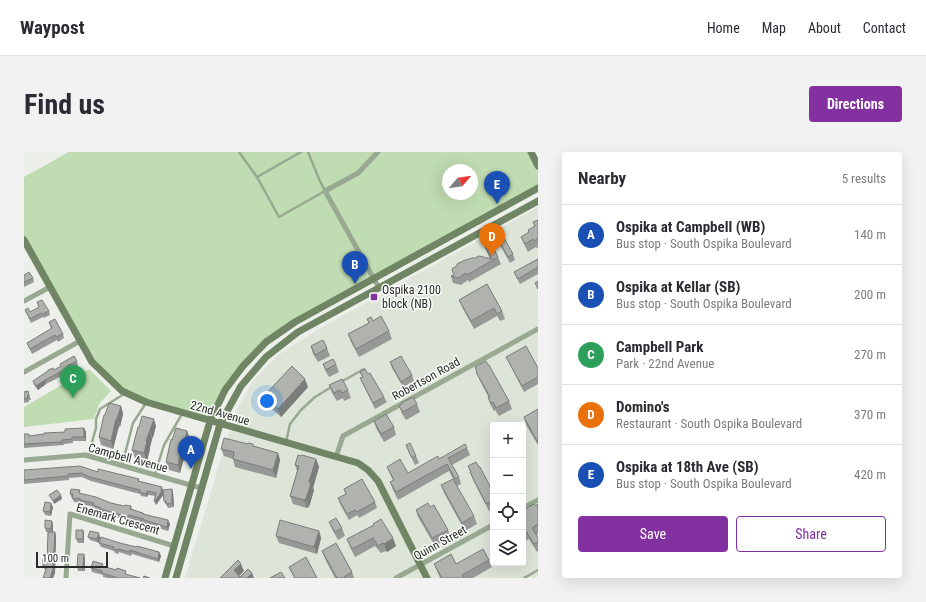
<!DOCTYPE html>
<html lang="en">
<head>
<meta charset="utf-8">
<style>
  :root { --surface:#fff; --page:#f2f2f3; --text:#2b2b33; --muted:#7c7c81; --line:#e1e1e2; --accent:#8331a0 }
  body { margin:0; font-family:"Roboto Condensed",sans-serif; background:var(--page); color:var(--text) }
  .controls { position:absolute; right:12px; bottom:12px; display:grid; overflow:hidden; border-radius:4px; box-shadow:0 4px 16px #0002 }
  .controls button { width:36px; height:36px; display:grid; place-items:center; padding:0; border:0; border-bottom:1px solid var(--line); background:var(--surface); color:var(--text); font:20px sans-serif }
  .compass { position:absolute; left:418px; top:12px; width:36px; height:36px; border-radius:50%; background:var(--surface); box-shadow:0 4px 16px #0002; rotate:61deg }
  .scale { position:absolute; left:12px; bottom:10px; width:72px; box-sizing:border-box; padding-left:4px; border:2px solid #292b29; border-top:0; font-size:11px; line-height:14px; white-space:nowrap; color:#292b29; -webkit-text-stroke:3px #f9fdf8; paint-order:stroke }
  .you { position:absolute; left:243px; top:249px; width:14px; height:14px; margin:-10px; border:3px solid #fff; border-radius:50%; background:#1a73e8; box-shadow:0 0 0 6px #1a73e833 }
  .badge { display:grid; place-items:center; width:26px; height:26px; border-radius:50%; background:var(--accent); color:#fff; font-size:13px; font-weight:700 }
  .pin { position:absolute; translate:-50% -33px; filter:drop-shadow(0 1px 2px #0008) }
  .pin::after { content:''; position:absolute; top:21px; width:14px; height:12px; background:inherit; clip-path:polygon(0 0,100% 0,50% 100%) }
  .list { margin:0; padding:0; list-style:none }
  h2 { display:flex; justify-content:space-between; align-items:center; height:52px; margin:0; padding:0 16px; font-size:17px }
  h2 small { font-size:13px; font-weight:400; color:var(--muted) }
  .list li { display:grid; grid-template-columns:26px 1fr auto; gap:12px; align-items:center; box-sizing:border-box; height:60px; padding:0 16px; border-top:1px solid var(--line) }
  .list b { display:block; font-size:15px; white-space:nowrap }
  .list p { margin:0; font-size:13px; white-space:nowrap; color:var(--muted) }
  .list em { font-size:13px; font-style:normal; color:var(--muted) }
  .actions { display:flex; gap:8px; padding:12px 16px }
  .actions a { flex:1; padding:9px 0; border:1px solid var(--accent); border-radius:4px; text-align:center; font-size:14px; color:var(--accent) }
  .actions .main { background:var(--accent); color:#fff }
  .icon { flex:none; width:22px; height:22px; fill:none; stroke:currentColor; stroke-width:2; stroke-linecap:round; stroke-linejoin:round }
  .map { position:relative; flex:none; width:514px; height:426px; overflow:hidden; border-radius:4px }
  header { display:flex; align-items:center; gap:24px; box-sizing:border-box; height:56px; padding:0 20px; background:var(--surface); border-bottom:1px solid var(--line) }
  header strong { font-size:19px }
  nav { display:flex; gap:22px; margin-inline-start:auto; font-size:14px }
  .intro { display:flex; align-items:center; justify-content:space-between; box-sizing:border-box; height:96px; padding:0 24px }
  h1 { margin:0; font-size:28px }
  .button { padding:10px 18px; border-radius:4px; background:var(--accent); color:#fff; font-size:14px; font-weight:700 }
  main { display:flex; gap:24px; padding:0 24px }
  aside { flex:1; background:var(--surface); border-radius:4px; box-shadow:0 4px 16px #0002 }
  .map>svg:first-child { display:block }
  .built { fill:#dde5d9; fill-rule:evenodd }
  .green { fill:#c0dcb2; fill-rule:evenodd }
  .lines { fill:none; stroke-linecap:round; stroke-linejoin:round }
  .lane { stroke:#98a891; stroke-width:2.5 }
  .street { stroke:#98a891; stroke-width:5 }
  .secondary { stroke:#6f8564; stroke-width:7 }
  .wall { fill:#969995 }
  .shaded-wall { fill:#7a7d79 }
  .building { fill:#afb2ad; stroke:#7a7d79 }
  .poi-dot { fill:#8331a0; stroke:#f9fdf8; stroke-width:1.5 }
  .labels { text-anchor:middle; stroke-width:3; stroke-linejoin:round; paint-order:stroke }
  .poi-label { font-size:12px; fill:#292b29; stroke:#f9fdf8; text-anchor:start }
  .street-label { font-size:12px; fill:#292b29; stroke:#f9fdf8 }
</style>
</head>
<body>
<header>
<strong>Waypost</strong>
<nav><a>Home</a><a>Map</a><a>About</a><a>Contact</a></nav>
</header>
<div class="intro"><h1>Find us</h1><a class="button">Directions</a></div>
<main>
<div class="map">
<svg width="514" height="426" viewBox="0 0 514 426">
  <rect width="100%" height="100%" fill="#ecefea"/>
  <path class="built" d="M514 55V426H161L211 260 229 229 254 203 298 175ZM469 273H499V411H469Z"/>
  <path class="green" d="M45 0H506L514 15V36L354 123 245 190 219 213 186 268 112 247 74 217 0 89V25ZM424 18H448V42H424Z
    M65 217 87 239 75 252 70 267 0 275V255Z"/>
  <g class="lines">
    <path class="lane" d="M215 0 233 25
      M277 0 233 25 255 65 301 39 295 27 284 0
      M317 230 340 217
      M262 290 266 272 277 258 291 245 309 234
      M64 304 72 276V267L76 257 100 242
      M98 313 109 271 122 251
      M131 322 140 293 158 262
      M500 426 514 418"/>
    <path class="street" d="M354 0 334 21 301 39 355 136
      M0 149 26 135
      M0 220 56 189
      M312 305 319 284 514 177
      M0 308 61 303 177 336
      M499 356 514 348
      M42 426 46 362 150 394
      M372 426 469 373"/>
    <path class="secondary" d="M507 0 514 14
      M0 88 68 210 98 239 122 250 334 311 344 318 354 329 403 426
      M141 426 186 269 201 238 219 214 242 190 271 170 514 36
      M152 426 196 272 217 234 242 205 274 180 514 49"/>
  </g>
  <path class="wall" d="M514 68V96H513L512 95 504 100 500 92 497 85 505 80 504 78 511 74 509 70Z
    M470 80 489 102 491 108 486 111 472 86Z
    M461 95 474 105 477 112 445 130 444 128 437 133 429 131 427 124 430 123 428 118 433 114 442 108 451 106 466 107Z
    M514 107V122L496 132 492 125 490 120Z
    M0 123 9 126 10 130 0 135Z
    M463 132 478 159 481 167 476 169 473 164 450 177 438 155 435 148Z
    M1 158 6 160 25 159 26 163 20 166 19 165 7 171Z
    M343 167 349 169 365 179 368 187 335 205 327 190 324 182 345 171Z
    M25 170 39 182 40 186 34 190 33 188 8 202 5 196 3 191 27 177Z
    M287 194 303 196 306 204 294 210 289 202Z
    M482 205 514 216V232L500 240 485 211Z
    M53 209 54 213 45 218 46 220 22 232 14 238 10 233 9 229 30 218Z
    M366 210 388 223 390 229 379 235 368 216Z
    M299 212H312L315 220 305 225 302 220Z
    M451 215 485 249 488 257 475 264 471 258 470 259 467 254 464 246H465L455 227Z
    M336 220 360 245 363 250 351 257 339 232 336 226 338 225Z
    M305 233 324 238 327 246 320 249 319 246 313 249 308 241Z
    M284 235 257 265 243 252 240 244Z
    M4 239 7 248H5V250L0 251V240Z
    M393 252 396 260 382 268 378 262 375 254Z
    M97 254 99 262 96 275 95 274 89 297 77 293 75 285 81 263Z
    M514 257V293L502 273 500 265Z
    M350 269 370 275 372 283 360 290 352 276Z
    M132 274 126 295V297L123 309 111 306 108 298 114 275Z
    M60 276 62 280V289H49V291L40 292V293L0 296V282L5 284 41 280Z
    M163 279 166 287 163 299H162L156 321 145 318 142 310 148 288Z
    M382 293 392 304 395 311 391 313 385 301Z
    M230 294 254 301 256 308 252 326 211 315 209 307 200 304 197 297Z
    M443 296 446 303 428 313 435 325 437 332 433 334 425 319 374 348 369 338 366 330 369 328 366 322 363 315 384 321 415 307Z
    M292 307 295 315 289 336 290 338 285 355H284L283 356 269 352 266 344 273 319 271 313Z
    M444 314 455 315 469 340V357L465 359 449 328Z
    M0 318 74 320 115 327V329L138 335 139 339 148 337 149 341 150 355 144 356 140 349 139 339 132 353 130 349 132 344 124 343 123 345 117 344 116 342 67 329 58 325 45 326V328L0 332Z
    M417 333 450 364 453 372 441 379 420 341Z
    M320 337 351 350 353 356 335 366 333 363 325 368 316 352 314 346 322 342Z
    M46 342H57L87 351 100 354H107L108 357 146 372 144 379 121 372V371L106 367V369L78 361V359L71 357 70 355 58 352 57 351 50 350Z
    M514 352V382L512 383 514 386V399L513 400 505 387 499 390V358Z
    M29 355 27 364 21 363 19 359Z
    M406 355 424 378 427 385 411 394 394 365 392 358Z
    M305 370 318 376 321 384 314 388 308 377Z
    M29 372V380H31L32 384 31 421 29 426H19L22 418H21L19 414 23 408 24 380H22L21 376Z
    M350 373 372 394 363 400 362 399 357 401 351 394 331 405 326 395 323 387Z
    M59 378 60 382V391H54L52 387Z
    M295 379 297 386 293 402 255 391 252 384Z
    M64 385H76L75 391 66 388Z
    M75 391H96L135 400 137 404 135 410 108 402 107 404 95 400V402L91 401 90 399 77 395Z
    M298 399 328 420 330 426H311L301 407Z
    M61 406V419H54L53 415Z
    M465 408 468 415 449 426H416L410 412H432Z
    M80 415 104 423 116 426H83L79 425V423L68 420 67 416Z
    M265 415 293 426H270Z"/>
  <path class="shaded-wall" d="M281 227 284 235 257 265 254 257Z
    M21 228 22 232 14 238 12 234Z
    M97 254 99 262 96 275 93 267Z
    M92 267 95 274 89 297 87 289Z
    M130 267 132 274 129 286 126 279Z
    M60 276 62 280V289L60 285Z
    M125 279 128 286 126 295V297L123 309 120 301Z
    M163 279 166 287 163 299 160 291Z
    M159 291 162 299 156 321 154 313Z
    M254 301 256 308 252 326 249 318Z
    M292 307 295 315 289 336 290 338 285 355 282 347 285 330Z
    M138 335 139 339V341L140 342 132 353 131 349 137 339Z
    M148 337 149 341 150 355 148 351Z
    M123 339 124 343 123 345 122 342Z
    M37 343 38 347 30 352 29 349Z
    M281 347 284 355 283 356 280 348Z
    M27 351 29 355 27 364 26 360Z
    M144 368 146 372 144 379 143 375Z
    M28 369 29 372V381L27 377Z
    M59 378 60 382V391L59 387Z
    M295 379 297 386 293 402 290 395Z
    M31 380 32 384 31 421 29 426H26Z
    M75 381 76 385 75 391 73 387Z
    M369 386 372 394 363 400 360 392Z
    M135 400 137 404 135 410 134 407Z
    M60 402 61 406V419L59 415Z
    M217 412 220 419 213 426 210 418Z
    M228 421 230 426H223Z"/>
  <path class="building" d="M514 68V86L510 89 509 87 501 92 497 85 505 80 504 78 511 74 509 70Z
    M475 77 489 102 484 105 470 80Z
    M467 92 474 105 443 123 442 121 434 126 427 124 430 123 428 118 429 116 433 114V112L441 108H442L448 106H451L455 104 468 107 461 95Z
    M514 107V115L494 127 490 120Z
    M5 120 9 126 0 130V123Z
    M514 129V137L511 131Z
    M463 132 478 159 473 162 470 156 447 169 435 148Z
    M18 148 25 159 19 162 17 161 6 167 1 158 4 156 6 160 15 155 13 150Z
    M357 164 365 179 332 197 324 182 345 171 343 167 347 165 349 169Z
    M31 167 39 182 32 185 31 183 6 197 3 191 28 176 25 170Z
    M299 188 303 196 291 203 287 194Z
    M502 194 514 216V225L498 234 482 205Z
    M50 204 53 209 43 214 44 216 21 228 12 234 9 229 24 219V218L29 216 30 218 37 214 36 212Z
    M377 204 388 223 377 230 366 210Z
    M309 207 312 212 302 218 299 212Z
    M462 209 464 213H465L485 249 472 256 469 250 467 251 464 246 466 245 452 220 453 219 451 215Z
    M268 214 281 227 254 257 240 244Z
    M341 217 344 222 346 221 360 245 349 251 336 226 339 225 336 220Z
    M318 227 324 238 318 241 316 238 310 241 305 233Z
    M4 239 5 244H3L4 246 0 247V240Z
    M389 245 393 252 379 260 375 254 378 252 377 251Z
    M85 251 97 254 93 267H92L87 289 75 285 80 263H81Z
    M514 257V291L500 265Z
    M362 262 370 275 357 282 350 269Z
    M118 264 130 267 122 289H123L120 301 108 298 114 275H115Z
    M60 276V285H48V287L38 288V290L0 292V282H5V284L20 282V281L41 280V277Z
    M152 276 163 279 160 291H159L154 313 142 310 147 287 148 288Z
    M200 286 224 292V291L229 292V294L254 301 249 318 209 307 210 300 197 297Z
    M386 291 392 304 388 306 382 293Z
    M441 292 443 296 424 306 435 325 431 327 423 312 372 340 366 330 370 328 363 315 376 307 384 321 414 304 415 307Z
    M274 303 277 304 278 303 292 307 285 330 287 331 282 347H281L280 348 266 344 275 314 271 313Z
    M452 310 455 315H456L469 340V348L462 352 446 320H447L444 314Z
    M56 314 74 320V317L115 327 114 329 138 335 137 339H138L131 349H130L132 341 123 339 122 342 116 340V338L66 325 57 321 44 322V324L0 328V318Z
    M338 327 351 350 333 360 331 358 323 362 314 346 322 342 320 337Z
    M429 327 450 364 438 371 417 333Z
    M47 337 56 338 55 341 72 345 87 351 100 354 101 353 107 354 106 357 119 361V362L144 368 143 375 120 368V367L105 363 104 365 77 357V356L69 353 70 351 56 348 57 347 48 346 49 342H46Z
    M148 337V351L142 352V349H140L139 338Z
    M33 338 37 343 29 349 25 343Z
    M21 350 27 351 26 360 19 359Z
    M404 351 406 355 410 353 424 378 408 386 392 358Z
    M510 352 512 354 514 352V372L508 376 514 386V390L510 392 502 379 499 381V358Z
    M312 366 318 376 311 380 305 370Z
    M357 367 369 386 360 392 359 391 354 394 349 386 328 397 323 387 350 373 349 372Z
    M21 368 28 369 27 377 21 376Z
    M256 368 295 379 290 395 252 384Z
    M52 378H59V387H52Z
    M66 379 75 381 73 387 64 385Z
    M24 380H31L29 417 26 426H19L23 414H19V407L23 408Z
    M77 385 96 391 112 395 113 394 135 400 134 407 106 398V400L94 397V398L89 397 90 395 75 391Z
    M312 391 328 420 321 424V425L320 426H313L298 399Z
    M459 397 465 408 438 423 440 426H418L410 412 427 402 432 412Z
    M54 402H60L59 415H53Z
    M282 405 293 426H271L265 415Z
    M214 408 217 412 210 418 216 425 224 417 228 421 223 426H196Z
    M69 409 79 412 78 414 92 418 93 416 102 419 101 422 116 426H94L78 421V419L67 416Z
    M257 420 261 426H246Z
    M120 424 126 426H119Z"/>
  <rect class="poi-dot" x="346" y="141" width="8" height="8" rx="2"/>
  <g class="labels">
    <g class="poi-label">
      <text x="358" y="142">Ospika 2100<tspan x="358" dy="14">block (NB)</tspan></text>
    </g>
    <g class="street-label">
      <text transform="translate(402 227) rotate(-29)" y="4">Robertson Road</text>
      <text transform="translate(196 261) rotate(16)" y="4">22nd Avenue</text>
      <text transform="translate(104 306) rotate(15)" y="4">Campbell Avenue</text>
      <text transform="translate(94 367) rotate(16)" y="4">Enemark Crescent</text>
      <text transform="translate(416 391) rotate(-29)" y="4">Quinn Street</text>
    </g>
  </g>
</svg>
<div class="controls">
<button>+</button>
<button>−</button>
<button><svg class="icon" aria-label="locate" viewBox="0 0 24 24"><circle cx="12" cy="12" r="6"/><path d="M12 2v4M12 18v4M2 12h4M18 12h4"/></svg></button>
<button><svg class="icon" aria-label="layers" viewBox="0 0 24 24"><path d="M12 4l9 5-9 5-9-5zM3 14l9 5 9-5"/></svg></button>
</div>
<svg class="compass" viewBox="-18 -18 36 36"><path d="M0-13l5 13h-10z" fill="#e53935"/><path d="M0 13l5-13h-10z" fill="#7c7c81"/></svg>
<div class="scale">100 m</div>
<div class="you"></div>
<div class="pin badge" style="left:167px;top:317px;background:#1a4fb4">A</div>
<div class="pin badge" style="left:331px;top:132px;background:#1a4fb4">B</div>
<div class="pin badge" style="left:49px;top:246px;background:#2e9e5b">C</div>
<div class="pin badge" style="left:468px;top:104px;background:#e8710a">D</div>
<div class="pin badge" style="left:473px;top:52px;background:#1a4fb4">E</div>
</div>
<aside>
<h2>Nearby<small>5 results</small></h2>
<ul class="list">
<li><span class="badge" style="background:#1a4fb4">A</span><div><b>Ospika at Campbell (WB)</b><p>Bus stop · South Ospika Boulevard</p></div><em>140 m</em></li>
<li><span class="badge" style="background:#1a4fb4">B</span><div><b>Ospika at Kellar (SB)</b><p>Bus stop · South Ospika Boulevard</p></div><em>200 m</em></li>
<li><span class="badge" style="background:#2e9e5b">C</span><div><b>Campbell Park</b><p>Park · 22nd Avenue</p></div><em>270 m</em></li>
<li><span class="badge" style="background:#e8710a">D</span><div><b>Domino's</b><p>Restaurant · South Ospika Boulevard</p></div><em>370 m</em></li>
<li><span class="badge" style="background:#1a4fb4">E</span><div><b>Ospika at 18th Ave (SB)</b><p>Bus stop · South Ospika Boulevard</p></div><em>420 m</em></li>
</ul>
<div class="actions"><a class="main">Save</a><a>Share</a></div>
</aside>
</main>
</body>
</html>
